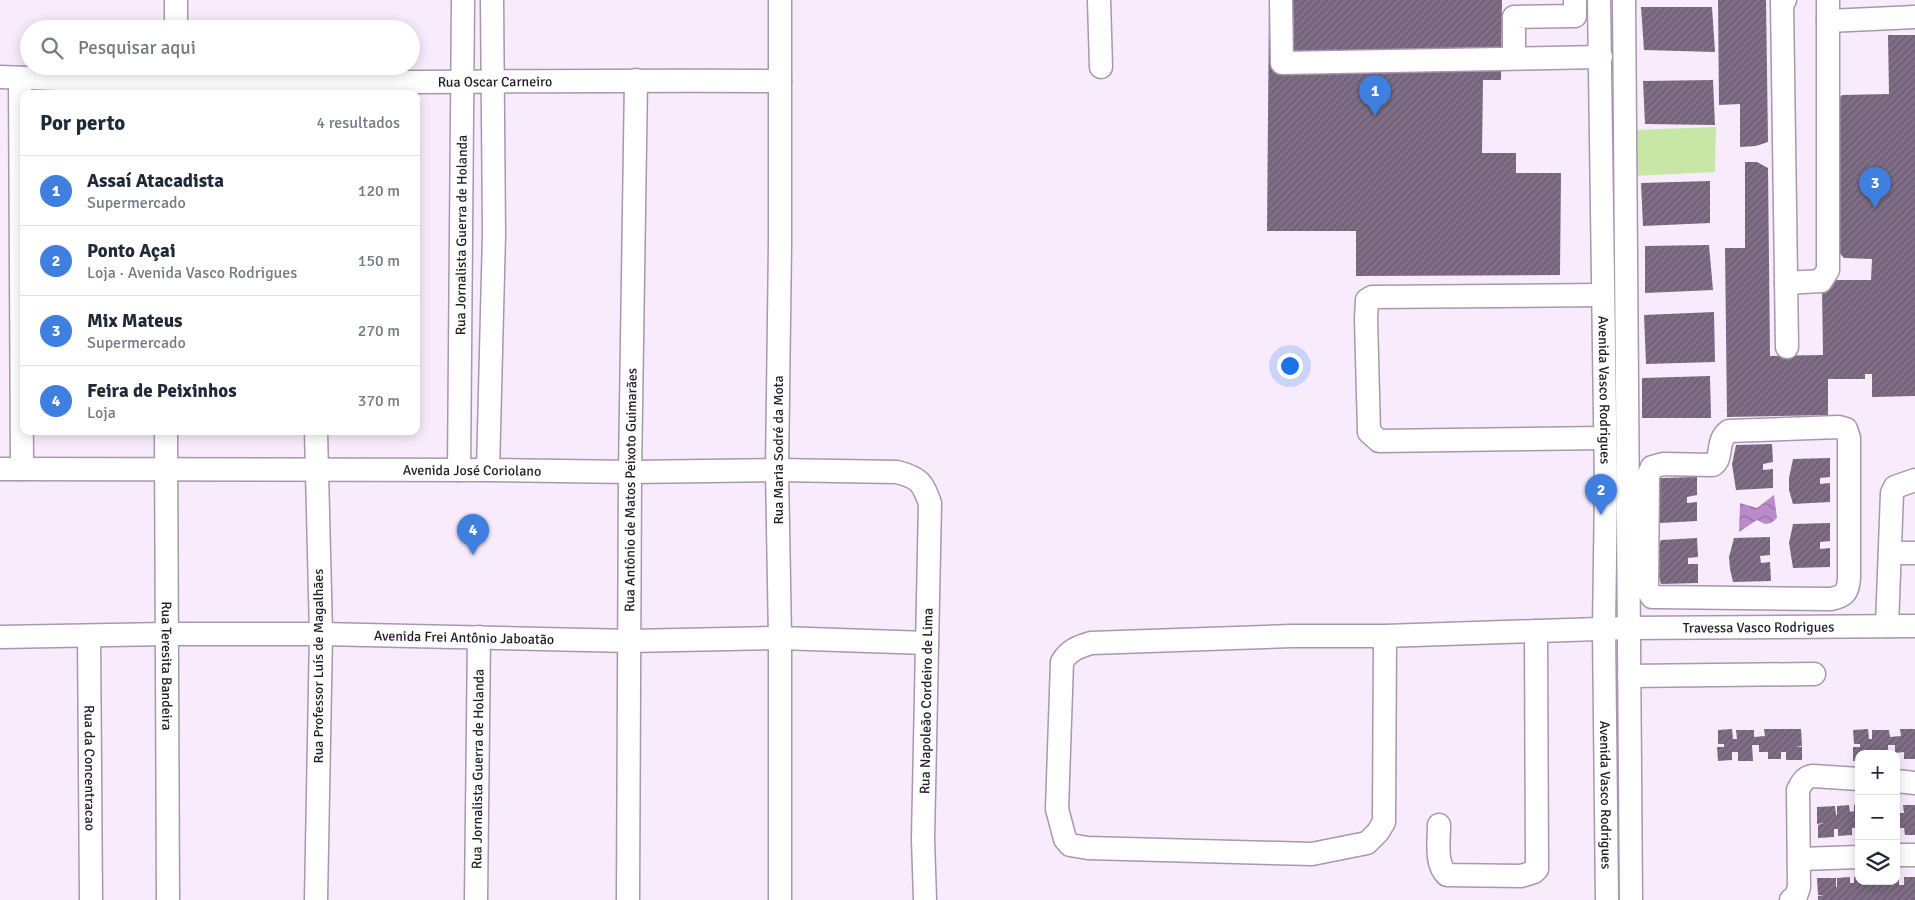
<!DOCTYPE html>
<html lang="pt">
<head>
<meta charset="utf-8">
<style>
  :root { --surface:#fff; --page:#f6f6f7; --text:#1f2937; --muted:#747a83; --line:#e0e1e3; --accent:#2563eb }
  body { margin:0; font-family:Signika,sans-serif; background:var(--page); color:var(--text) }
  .controls { position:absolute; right:15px; bottom:15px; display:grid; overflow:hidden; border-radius:10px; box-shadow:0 2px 12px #0003 }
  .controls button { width:45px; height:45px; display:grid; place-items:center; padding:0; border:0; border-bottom:1px solid var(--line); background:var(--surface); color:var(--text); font:25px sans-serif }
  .you { position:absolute; left:1289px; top:365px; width:18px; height:18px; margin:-12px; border:4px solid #fff; border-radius:50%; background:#1a73e8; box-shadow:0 0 0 8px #1a73e833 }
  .badge { display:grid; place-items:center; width:32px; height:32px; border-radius:50%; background:var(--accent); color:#fff; font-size:16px; font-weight:700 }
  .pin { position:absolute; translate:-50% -41px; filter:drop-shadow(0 1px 2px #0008) }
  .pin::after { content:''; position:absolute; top:26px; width:18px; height:15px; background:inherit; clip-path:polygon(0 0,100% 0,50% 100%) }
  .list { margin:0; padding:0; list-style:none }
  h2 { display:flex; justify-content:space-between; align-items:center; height:65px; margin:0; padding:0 20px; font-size:21px }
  h2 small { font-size:16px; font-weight:400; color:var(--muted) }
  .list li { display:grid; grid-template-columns:32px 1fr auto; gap:15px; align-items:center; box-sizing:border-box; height:70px; padding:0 20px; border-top:1px solid var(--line) }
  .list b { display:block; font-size:19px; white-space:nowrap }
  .list p { margin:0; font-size:16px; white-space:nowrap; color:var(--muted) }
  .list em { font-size:16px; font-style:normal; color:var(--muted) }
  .icon { flex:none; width:28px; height:28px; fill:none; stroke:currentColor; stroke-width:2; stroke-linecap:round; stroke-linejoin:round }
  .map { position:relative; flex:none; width:1915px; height:900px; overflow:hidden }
  .search { position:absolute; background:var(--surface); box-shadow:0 2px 12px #0003; left:20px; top:20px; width:400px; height:55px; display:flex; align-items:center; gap:12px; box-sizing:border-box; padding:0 18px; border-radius:28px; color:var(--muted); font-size:19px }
  .panel { position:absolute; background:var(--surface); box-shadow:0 2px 12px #0003; left:20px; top:90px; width:400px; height:345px; border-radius:10px }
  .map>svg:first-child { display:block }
  .green { fill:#c8e6a6 }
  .water { fill:url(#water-waves) }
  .building { fill:url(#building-hatch) }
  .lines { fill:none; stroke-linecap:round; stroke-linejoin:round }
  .minor-casing { stroke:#a996af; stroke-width:25 }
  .minor { stroke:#fff; stroke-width:22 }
  .labels { text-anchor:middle; stroke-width:5; stroke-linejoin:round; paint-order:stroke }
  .street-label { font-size:14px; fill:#231b25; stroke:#fff }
</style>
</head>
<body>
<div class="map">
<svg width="1915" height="900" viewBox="0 0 1915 900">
  <defs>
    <pattern id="water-waves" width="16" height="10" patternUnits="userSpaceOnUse" patternTransform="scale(1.25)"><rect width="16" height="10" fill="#ba8aca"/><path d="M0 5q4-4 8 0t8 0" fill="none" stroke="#9770a4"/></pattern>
    <pattern id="building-hatch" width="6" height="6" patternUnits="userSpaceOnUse" patternTransform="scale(1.25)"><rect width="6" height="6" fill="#806e86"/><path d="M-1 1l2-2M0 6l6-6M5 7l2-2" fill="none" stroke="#685a6d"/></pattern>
  </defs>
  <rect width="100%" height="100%" fill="#f8ecfc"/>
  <path class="green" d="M1716 127 1715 172 1634 176V130Z
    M1622 652 1624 900H1612L1611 653Z"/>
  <path class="water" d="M1774 495 1777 518 1771 523 1765 524 1757 520 1739 532 1740 503 1757 508Z"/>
  <path class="building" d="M1269 0H1502L1501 80H1483L1482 153H1516V173H1561L1560 275 1356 276V231H1267Z
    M1718 0H1766L1768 142 1756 146 1740 147V104L1719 105Z
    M1641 7H1712L1715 52 1644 50Z
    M1888 35H1915V396L1872 397V374H1865V379H1828V415L1727 417 1725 248H1745V162H1757L1768 168 1770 356 1823 355 1822 290 1829 280H1871L1872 259 1844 258 1837 250 1833 104 1842 95 1889 94Z
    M1713 80 1715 125 1645 124 1643 81Z
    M1710 181V223L1643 226 1641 183Z
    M1709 245 1713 290 1645 293V246Z
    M1714 312 1715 362 1646 364 1644 315Z
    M1710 376 1711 418H1642V378Z
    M1772 444 1773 462 1763 464V470L1773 469V488L1736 490 1732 464 1736 445Z
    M1830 458V477L1820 478V484L1830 483V502L1793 504 1789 490V478L1793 459Z
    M1697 477V495L1687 497V503L1697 502V521L1660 523 1658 517 1657 487 1660 478Z
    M1830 523V541L1820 542V549L1830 548V567L1793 568 1789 543 1793 524Z
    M1770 537V555L1760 556 1761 563 1770 562 1771 581 1733 582 1730 569 1729 557 1734 538Z
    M1697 538 1698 557 1688 558V564H1698V583L1661 584 1657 570 1658 548 1661 540Z
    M1732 729 1733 739H1737L1736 730H1754V737L1765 736 1764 729H1801L1802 746H1795L1802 747V760H1786V752H1781V759H1768V752H1759V745H1752L1753 761H1738V752H1732V760L1718 761 1717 747H1724V744H1718V730Z
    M1868 729 1869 739H1872V730H1889L1890 737 1901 736 1900 729H1915V759H1904V752L1895 753V745H1888V754H1873V752L1859 754V761H1853V747H1860V744H1854L1853 730Z
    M1859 804V835H1856V828H1852V835L1838 836V829H1834V837L1818 838V825L1824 823 1817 824V807L1835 806 1836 815H1837V806L1849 805 1850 812 1854 811V805Z
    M1896 804H1899V813H1904L1903 805H1915V835H1905L1904 828H1898L1899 835H1896Z
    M1859 876V881H1871V884L1883 883 1882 881H1896V876H1899V885H1904V877H1915V900H1818V896H1824L1818 895 1817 878H1836V887H1837V878L1850 877V883H1854V877Z"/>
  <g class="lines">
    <g class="minor-casing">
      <g id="minor">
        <path d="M780 0V244L777 470 780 638V900"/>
        <path d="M1099 0 1101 67"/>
        <path d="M1281 0 1282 63 1601 57"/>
        <path id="s1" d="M1599 0 1606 487 1604 629 1607 900"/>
        <path d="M1624 0 1631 900"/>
        <path d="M1785 0 1782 1 1787 347"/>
        <path d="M1828 21 1915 17"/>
        <path d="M176 29V0"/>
        <path d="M1514 58V17L1575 16V0"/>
        <path id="s2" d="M0 77C260 87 520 79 780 81"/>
        <path d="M20 78 22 469"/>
        <path d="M1786 283 1821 281 1828 270V0"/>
        <path d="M1602 295 1372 297 1367 300 1366 319 1369 432 1379 441 1605 438"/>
        <path d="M1839 427 1846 429 1849 438V578C1848 592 1845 596 1831 599L1657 597H1652L1647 589 1648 476 1652 467 1663 464 1713 465C1724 457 1715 441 1729 431Z"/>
        <path id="s3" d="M166 431 168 900"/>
        <path d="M316 431 321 634 316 900"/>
        <path id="s4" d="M0 469 488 470 630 472 777 470 897 472C920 478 922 482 930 503L923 839 925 900"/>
        <path id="s5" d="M459 470 463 0"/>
        <path d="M488 470 494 234 492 0"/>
        <path d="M1890 553H1915"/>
        <path d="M1887 626 1892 493 1895 487 1915 480"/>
        <path id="s6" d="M89 636 91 900"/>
        <path id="s7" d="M1385 636 1384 822 1378 832 1367 843 1312 854 1088 848 1070 845 1065 839 1057 809 1062 662C1069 650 1078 647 1091 643L1291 636H1385L1628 628 1915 626"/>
        <path id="s8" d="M0 637 166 634H321L630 641 780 638 927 643"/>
        <path d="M1629 676 1814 674"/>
        <path d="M1896 781 1915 783"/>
        <path d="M1439 825C1439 841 1435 864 1447 875L1521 876 1534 872 1537 869 1536 631"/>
        <path d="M1896 855H1915"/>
        <path d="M1800 859 1859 857"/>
        <path id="s9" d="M476 900 479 637"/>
        <path id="s10" d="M628 900 630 472 636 80"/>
        <path d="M1791 900 1796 896 1799 887 1798 790C1802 783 1804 777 1813 776L1859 779"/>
      </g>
    </g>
    <use href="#minor" class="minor"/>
  </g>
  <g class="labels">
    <g class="street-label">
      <text dy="5" stroke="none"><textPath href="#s2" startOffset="495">Rua Oscar Carneiro</textPath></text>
      <text dy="5" stroke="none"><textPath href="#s5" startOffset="235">Rua Jornalista Guerra de Holanda</textPath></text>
      <text dy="5" stroke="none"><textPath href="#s1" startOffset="390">Avenida Vasco Rodrigues</textPath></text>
      <text transform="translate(778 450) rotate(-90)" y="5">Rua Maria Sodré da Mota</text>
      <text dy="5" stroke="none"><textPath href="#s4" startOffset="472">Avenida José Coriolano</textPath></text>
      <text dy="5" stroke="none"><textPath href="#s10" startOffset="410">Rua Antônio de Matos Peixoto Guimarães</textPath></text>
      <text dy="5" stroke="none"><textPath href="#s7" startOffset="1401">Travessa Vasco Rodrigues</textPath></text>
      <text dy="5" stroke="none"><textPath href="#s8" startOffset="464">Avenida Frei Antônio Jaboatão</textPath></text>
      <text dy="5" stroke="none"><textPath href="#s3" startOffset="235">Rua Teresita Bandeira</textPath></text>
      <text transform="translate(318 666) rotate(-90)" y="5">Rua Professor Luís de Magalhães</text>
      <text transform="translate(926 701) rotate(-89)" y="5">Rua Napoleão Cordeiro de Lima</text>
      <text dy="5" stroke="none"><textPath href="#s6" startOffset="132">Rua da Concentracao</textPath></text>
      <text dy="5" stroke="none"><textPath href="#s9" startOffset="131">Rua Jornalista Guerra de Holanda</textPath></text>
      <text dy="5" stroke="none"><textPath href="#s1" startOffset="795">Avenida Vasco Rodrigues</textPath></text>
    </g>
  </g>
</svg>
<div class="controls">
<button>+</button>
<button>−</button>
<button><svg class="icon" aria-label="layers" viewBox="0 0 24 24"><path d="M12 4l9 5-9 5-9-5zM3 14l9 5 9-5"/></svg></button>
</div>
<div class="you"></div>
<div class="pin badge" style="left:1375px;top:116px;background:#3f7fe0">1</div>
<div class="pin badge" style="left:1601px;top:515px;background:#3f7fe0">2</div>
<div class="pin badge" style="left:1875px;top:208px;background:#3f7fe0">3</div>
<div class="pin badge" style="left:473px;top:555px;background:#3f7fe0">4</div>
<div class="search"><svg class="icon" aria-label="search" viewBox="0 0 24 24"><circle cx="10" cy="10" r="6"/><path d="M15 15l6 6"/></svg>Pesquisar aqui</div>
<section class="panel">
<h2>Por perto<small>4 resultados</small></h2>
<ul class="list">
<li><span class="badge" style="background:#3f7fe0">1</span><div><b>Assaí Atacadista</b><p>Supermercado</p></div><em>120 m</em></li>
<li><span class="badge" style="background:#3f7fe0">2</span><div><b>Ponto Açai</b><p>Loja · Avenida Vasco Rodrigues</p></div><em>150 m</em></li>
<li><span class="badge" style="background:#3f7fe0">3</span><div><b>Mix Mateus</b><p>Supermercado</p></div><em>270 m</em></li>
<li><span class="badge" style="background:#3f7fe0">4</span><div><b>Feira de Peixinhos</b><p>Loja</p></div><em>370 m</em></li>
</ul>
</section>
</div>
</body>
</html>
